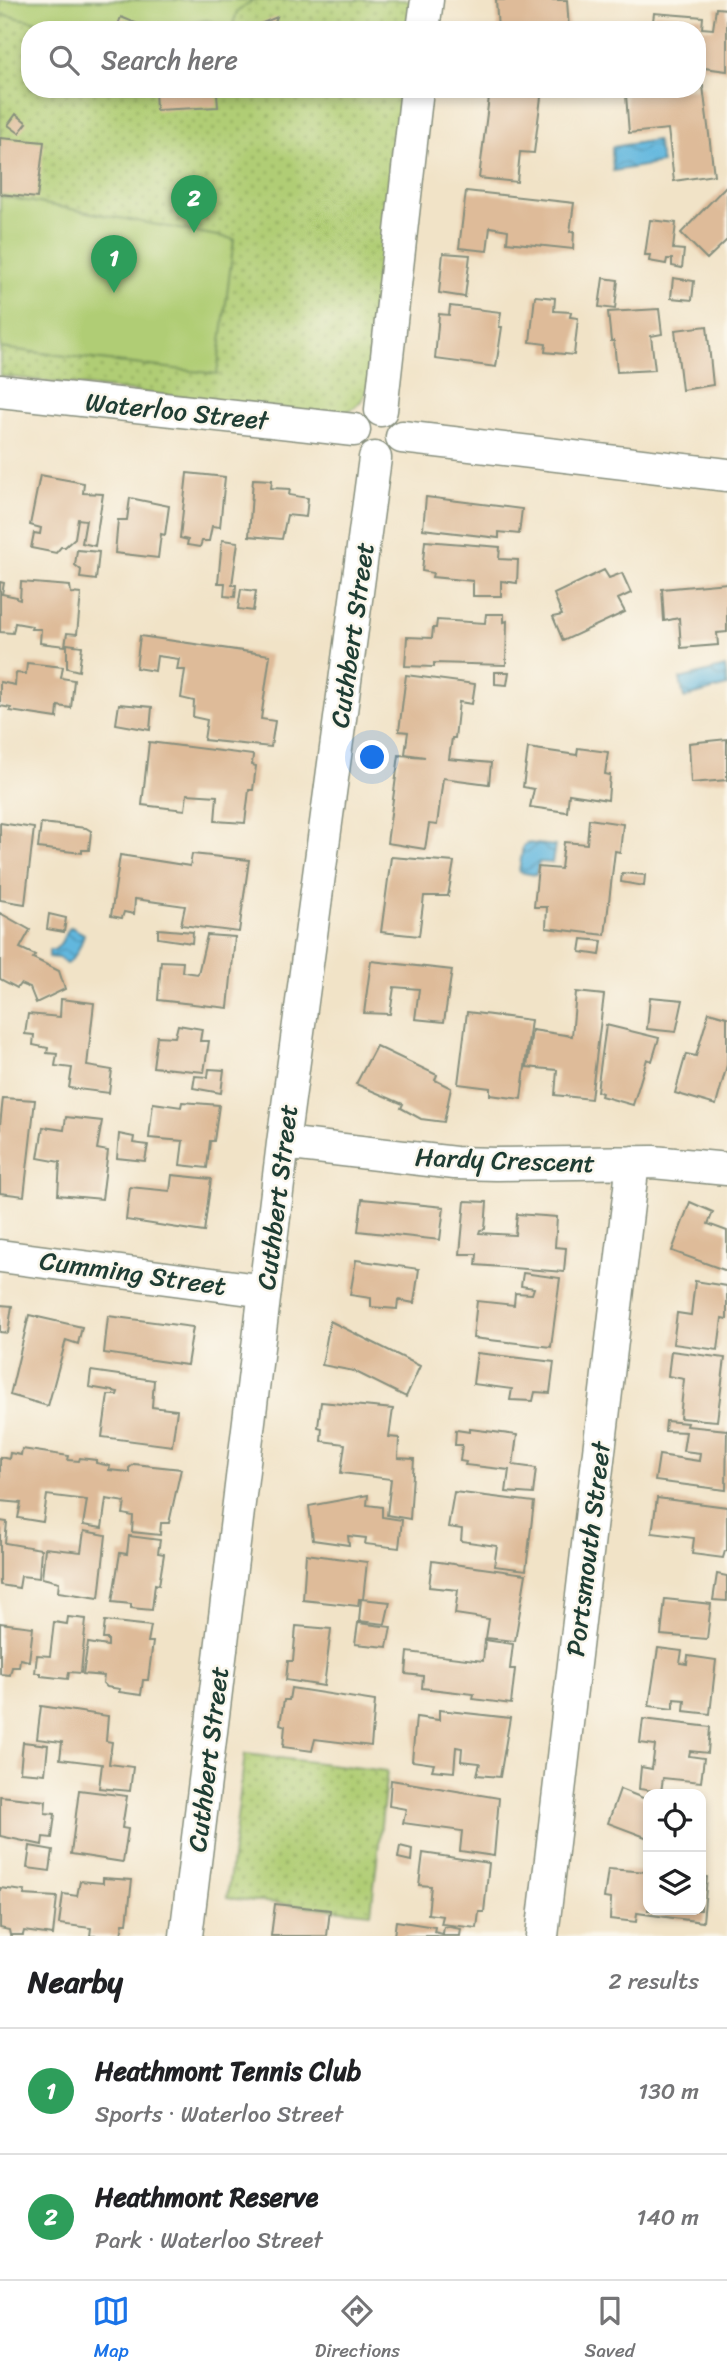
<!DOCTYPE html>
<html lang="en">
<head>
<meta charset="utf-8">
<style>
  :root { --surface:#fff; --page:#f6f6f6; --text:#202124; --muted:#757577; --line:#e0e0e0; --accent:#1a73e8 }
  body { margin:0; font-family:Sriracha,sans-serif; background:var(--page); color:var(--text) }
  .controls { position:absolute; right:21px; bottom:21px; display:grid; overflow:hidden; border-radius:14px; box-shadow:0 4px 10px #0003 }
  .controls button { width:63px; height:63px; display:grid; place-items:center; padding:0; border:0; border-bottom:2px solid var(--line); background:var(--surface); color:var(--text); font:35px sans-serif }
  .you { position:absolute; left:373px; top:758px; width:24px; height:24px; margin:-18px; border:5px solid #fff; border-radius:50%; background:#1a73e8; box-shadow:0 0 0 10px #1a73e833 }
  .badge { display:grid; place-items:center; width:46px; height:46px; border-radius:50%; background:var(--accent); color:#fff; font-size:23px; font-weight:700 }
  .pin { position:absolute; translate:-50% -58px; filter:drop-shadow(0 2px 4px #0008) }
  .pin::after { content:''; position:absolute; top:37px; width:24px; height:21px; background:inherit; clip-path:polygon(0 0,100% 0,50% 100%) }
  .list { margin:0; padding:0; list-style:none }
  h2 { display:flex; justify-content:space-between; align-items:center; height:91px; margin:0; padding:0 28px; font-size:30px }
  h2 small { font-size:23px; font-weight:400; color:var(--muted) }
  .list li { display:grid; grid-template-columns:46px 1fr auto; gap:21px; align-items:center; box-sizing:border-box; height:126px; padding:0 28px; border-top:2px solid var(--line) }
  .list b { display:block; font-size:26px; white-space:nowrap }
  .list p { margin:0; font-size:23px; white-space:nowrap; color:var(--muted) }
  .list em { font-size:23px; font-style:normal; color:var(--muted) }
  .icon { flex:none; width:38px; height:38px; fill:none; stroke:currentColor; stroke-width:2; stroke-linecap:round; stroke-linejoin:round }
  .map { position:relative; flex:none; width:727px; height:1936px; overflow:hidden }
  .search { position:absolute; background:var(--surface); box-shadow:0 4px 10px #0003; left:21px; right:21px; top:21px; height:77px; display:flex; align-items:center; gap:18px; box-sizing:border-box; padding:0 24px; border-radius:28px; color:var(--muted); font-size:26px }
  .sheet { height:343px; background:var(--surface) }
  nav { display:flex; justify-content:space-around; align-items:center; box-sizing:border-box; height:98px; border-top:2px solid var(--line); background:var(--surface); font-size:19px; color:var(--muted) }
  nav a { display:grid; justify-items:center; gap:4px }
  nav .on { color:var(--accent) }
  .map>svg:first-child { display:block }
  .park { fill:url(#park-dots); stroke:#688554; stroke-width:2 }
  .garden { fill:#b0cd74; stroke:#688554; stroke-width:2 }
  .water { fill:url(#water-waves); stroke:#407a89; stroke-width:2 }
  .building { fill:#debb99 }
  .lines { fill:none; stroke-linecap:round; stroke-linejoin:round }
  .minor-casing { stroke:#88907e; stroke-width:35 }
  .minor { stroke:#fff; stroke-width:32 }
  .labels { text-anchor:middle; stroke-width:5; stroke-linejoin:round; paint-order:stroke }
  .street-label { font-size:26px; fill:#1f3d34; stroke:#fbf7ec }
</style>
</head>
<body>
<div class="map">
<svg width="727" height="1936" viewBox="0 0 727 1936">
  <defs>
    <pattern id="park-dots" width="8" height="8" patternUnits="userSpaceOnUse" patternTransform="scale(1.75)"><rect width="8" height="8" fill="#b0cd74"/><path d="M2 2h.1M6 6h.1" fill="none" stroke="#8fa860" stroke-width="1.8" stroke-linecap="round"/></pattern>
    <pattern id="water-waves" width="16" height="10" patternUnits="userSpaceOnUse" patternTransform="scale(1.75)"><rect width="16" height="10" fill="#62b7de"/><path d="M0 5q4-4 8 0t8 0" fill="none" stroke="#5096b5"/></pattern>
  </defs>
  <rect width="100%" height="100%" fill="#fbf7ec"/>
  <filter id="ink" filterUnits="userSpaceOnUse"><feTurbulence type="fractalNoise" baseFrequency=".0143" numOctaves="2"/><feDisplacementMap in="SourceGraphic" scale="14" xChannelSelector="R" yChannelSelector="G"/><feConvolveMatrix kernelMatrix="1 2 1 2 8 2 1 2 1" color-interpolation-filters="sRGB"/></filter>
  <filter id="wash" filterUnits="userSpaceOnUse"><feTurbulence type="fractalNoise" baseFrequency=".00686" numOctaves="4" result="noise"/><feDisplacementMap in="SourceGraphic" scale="28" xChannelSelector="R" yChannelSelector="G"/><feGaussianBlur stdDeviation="1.57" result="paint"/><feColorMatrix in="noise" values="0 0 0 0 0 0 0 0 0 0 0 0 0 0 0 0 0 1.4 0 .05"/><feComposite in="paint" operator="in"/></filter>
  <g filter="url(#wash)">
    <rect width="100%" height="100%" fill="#f1e3c7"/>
    <path class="park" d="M0 0H416L413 30H30V89H406L370 382C365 400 356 410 338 415L0 376Z
      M245 1754 387 1771 371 1913 227 1898Z"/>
    <path class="garden" d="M0 0H253L237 12 232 27 206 20 158 30H74L0 14Z
      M0 196 234 239 217 374 0 348Z"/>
    <path class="water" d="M656 140 662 163 613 171 612 147Z
      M725 667 727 686 684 698 680 679Z
      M527 843 555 846 552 863 539 862 536 875 519 872 523 846Z
      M71 927 84 934C81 945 76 958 66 964L59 958 49 957V950H54C64 944 63 933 71 927Z"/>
    <g id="blocks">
      <path class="building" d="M496 0H567L569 30H498Z
        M716 8 727 9V71L697 67V30H652L654 13 703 17 702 28 713 29Z
        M121 17 143 26 142 30H123L117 27Z
        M277 17 272 30H245Z
        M697 86H703L714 175 674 181 668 129 629 133 626 95 673 89H697Z
        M155 89H248V91L217 94 218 107 156 110Z
        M490 89H542L534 153 520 152 517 182 479 178Z
        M16 114 27 123 19 133 8 125Z
        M0 138 44 142 37 198 0 194Z
        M727 185V240L707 259 681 233Z
        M466 191 574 203 570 232 574 231 573 249 507 242 508 230 490 227 487 251 459 248Z
        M650 220 676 223 673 249 684 250 682 268 672 266V259H667L666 264 649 261 650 255H645Z
        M443 253 470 255 465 297 439 293Z
        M603 278 618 280 615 309 599 307Z
        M673 278 694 281 692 300 671 298Z
        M535 296 555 298 554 311 571 312 570 317 578 318 574 355 545 352 546 344 530 342Z
        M450 306 501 312 499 327H502L496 367 435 359 439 314 449 315Z
        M659 309 662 334 651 336 655 370 617 372 614 341H611L608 312Z
        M707 326 713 385 682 390 675 330Z
        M187 473 225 477 220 527 212 526 209 541H202L200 547 187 545 188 540 180 538Z
        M40 475 84 483 83 493 103 494 95 546 82 543 86 520 78 519 75 538 65 547H61L56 553 31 548 34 533 40 534 41 528 30 525Z
        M253 479 272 480 271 488 290 489 289 495 308 498 306 517 287 515 282 539 249 536Z
        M426 497 522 509 519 534 499 532V538L423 529Z
        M130 498 169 506 165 535 161 534 158 558 115 553 118 520H127Z
        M222 540 238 542 232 585H236L235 597 224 596 225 583H218Z
        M425 541 500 547 499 559 518 560 517 583 501 581V596H473V581L432 577 433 573 422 571Z
        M77 550 99 552 96 580 80 578 81 570 75 565Z
        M604 570 609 578 622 573 631 593 618 599 625 612 563 641 553 617 562 615 554 594Z
        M0 582 4 583 2 594 17 597V599L20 600 21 582 70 586 71 593 81 594 77 634 67 633 65 646 40 643 41 629H31L32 626 15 623 13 633 0 632Z
        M727 583V632L717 633 718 645 681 648 679 618 664 621 662 589Z
        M241 589 256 591 253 611 238 609Z
        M486 614H504V622L507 621 506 665 434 663V667L405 666 407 637 432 638 433 628H436L437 620 485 623Z
        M140 636 270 655 261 719 275 721 271 747 204 740 207 720 193 717 194 701 181 698 185 670H177L179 659 157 656 155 671 136 668Z
        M67 644 82 646 79 671 67 668Z
        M27 663 63 667 61 678 74 680 71 708 58 706 57 718 10 711 11 708 0 706V682L15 685 16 673 26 674Z
        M495 672H509L507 685 495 684Z
        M406 675 475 684 472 704 459 702 455 738H452L449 759 491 763 489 784 443 778 437 825 429 824 425 849 387 843 399 755 425 757 405 754 408 732 399 731Z
        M119 704 152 707 150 730 116 724Z
        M727 739V780L691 783 689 743Z
        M149 742 253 755 252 765 256 766 253 790H249L245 823 215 821 217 796 187 794 185 810 142 805Z
        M528 748 577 755 578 748 608 752 605 774 610 775 608 800 569 794 567 812 530 807 534 789 523 787Z
        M589 819 623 824 620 852 615 851 605 935 546 928 547 907H534L538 867 561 869 564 842 587 844Z
        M0 823 34 828 25 904 0 900Z
        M41 823 86 828 91 831 89 850H82V853L38 848Z
        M192 854 249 860 239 932 181 925 185 906 135 899 134 914 124 912 122 918 111 916 120 855 190 866Z
        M391 857 454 862 448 896H424L419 936 381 932Z
        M622 873 645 875 644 886 621 882Z
        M0 913 30 930 20 948 35 955 33 958 59 971 65 989 36 1003 30 988 20 984 17 988 0 979Z
        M49 914 66 918 64 932 47 929Z
        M158 929 193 932 192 943 158 938Z
        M207 935 235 937 228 1008 158 1000 161 961 183 962 182 972 198 974Z
        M582 939 602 941 600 955 580 952Z
        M371 961 452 970 444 1022 415 1019 419 989 394 987 390 1014 364 1013Z
        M576 992 604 995 591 1099 555 1095 557 1070 527 1067 532 1030 572 1036Z
        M650 997 683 1000 676 1032 647 1029Z
        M61 999 94 1003 87 1066 112 1070 109 1093 69 1088 72 1068 55 1066 57 1054 47 1053 48 1048 33 1045 34 1035 25 1034 28 1014 60 1017Z
        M467 1012 531 1020 521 1099 490 1095V1088L458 1084Z
        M709 1012 727 1017V1065L716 1105 675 1093 686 1054 696 1056Z
        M178 1025 202 1029 200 1041H209L204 1072 153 1067 157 1036 175 1037Z
        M606 1025 659 1038 652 1061 647 1059 633 1105 601 1096 602 1093 597 1091Z
        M376 1046 437 1075 435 1080 451 1088 444 1122 421 1119 401 1108 403 1104 356 1084Z
        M209 1069 224 1070 221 1093 193 1088 195 1076 208 1077Z
        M3 1098 35 1100 24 1196 0 1193V1125Z
        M182 1102 219 1105 214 1141H210L207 1168 180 1165 183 1141 149 1138 153 1103 181 1107Z
        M66 1117 102 1121 97 1149 108 1151 102 1199 58 1195 60 1162 38 1158 43 1127 64 1130Z
        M119 1134 134 1137 133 1143 148 1145 145 1161 117 1158Z
        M172 1175 211 1179 204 1232 126 1220 130 1187 170 1191Z
        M362 1199 444 1207 440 1240 358 1231Z
        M465 1201 487 1202 485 1229 480 1230 479 1233 515 1235 517 1214 557 1217 555 1247 566 1248 564 1272 476 1265 477 1254H460Z
        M690 1202 713 1212 708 1224 727 1231V1271L672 1251Z
        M356 1260 419 1269 414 1303 398 1300 397 1309 371 1307V1298L350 1295Z
        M523 1273 560 1278 551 1347 473 1338 477 1301 514 1305 515 1293 532 1294 534 1288 521 1286Z
        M695 1281 727 1286V1319L722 1318 718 1350 673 1344 677 1313 691 1315Z
        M0 1305 12 1306 8 1333 0 1332Z
        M29 1315 82 1327 78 1344 66 1340 48 1406 10 1395Z
        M108 1316 193 1327 187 1365 104 1353Z
        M330 1321 420 1366 406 1397 354 1371 322 1365Z
        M671 1351 725 1358 717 1421 680 1418 684 1379 668 1376Z
        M477 1353 554 1362 550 1393 535 1392 533 1401 510 1400 512 1389 473 1384Z
        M91 1371 154 1380 152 1407 177 1410 172 1446 102 1437 108 1395H117L118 1392 89 1387Z
        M321 1402 393 1409 389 1437 399 1438 398 1458 414 1459 410 1519 387 1515 391 1479 341 1473 345 1444 321 1441 322 1428 318 1427Z
        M666 1421 687 1423 686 1426 727 1430 726 1490 655 1481 659 1455 699 1461 700 1453 683 1451 686 1432 665 1431Z
        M470 1429 517 1435 513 1465 536 1468 533 1494 506 1492 509 1470 465 1465 466 1462 460 1461 462 1445H455L456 1430 470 1432Z
        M22 1449 69 1456 68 1460 79 1461 80 1458 96 1460V1463L110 1466 109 1470 129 1472V1468L134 1464 181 1469 169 1523H161L160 1535 132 1532 133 1516 123 1514 125 1502 106 1499 102 1528 83 1525 87 1500 47 1495 43 1522 18 1518 21 1503 0 1501V1457L9 1459 10 1453 21 1455Z
        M454 1492 534 1502 526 1570 494 1566 497 1546 461 1541 462 1529 448 1527Z
        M368 1495 367 1505 382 1507V1517L402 1520 399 1548 365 1544 366 1538 348 1536 349 1545 313 1540 309 1506Z
        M657 1498 727 1507V1551H725L723 1558 692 1554 694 1538 652 1533Z
        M0 1521 7 1522 5 1543 41 1549 39 1578 21 1576 19 1588 0 1585Z
        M84 1531 106 1535 99 1598 58 1592 59 1582 42 1578 45 1548 81 1552Z
        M129 1536 160 1540 158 1553 164 1554 159 1585 155 1584 152 1610 131 1608V1604L112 1602 120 1553 127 1554Z
        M306 1554 367 1562 363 1599H359L358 1606 303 1600Z
        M432 1561 526 1574 515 1641 486 1638 489 1619 455 1614 458 1590 429 1587Z
        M717 1574 727 1576V1601L713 1600Z
        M361 1599 390 1602 385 1624 359 1621Z
        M665 1599 711 1604 707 1639 661 1635Z
        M68 1617 86 1619 81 1673 69 1672 68 1679 41 1676V1673H35L37 1655 50 1656 54 1622 67 1624Z
        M105 1621 151 1626 148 1642H153L148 1680H143L141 1695 119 1692 120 1689 107 1687 103 1683 104 1676 83 1674 88 1643 108 1646V1639H103Z
        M0 1623 33 1627 29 1661 20 1659 19 1667H12L10 1675 0 1674Z
        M358 1623 391 1627 387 1647 355 1644Z
        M296 1626 331 1629 324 1686 286 1680 288 1661H293Z
        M485 1640 513 1644 510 1669H515L511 1704 473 1699 474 1694 422 1688 423 1676 406 1674 408 1652 483 1661Z
        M658 1648 682 1651 680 1663 687 1664 688 1656 716 1660 710 1714 684 1711 685 1700 674 1699 673 1709 649 1706Z
        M291 1688 375 1701 371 1746 315 1739 312 1751 283 1747 285 1726 280 1724 284 1700H289Z
        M41 1706 108 1716 106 1741 112 1742 109 1764 133 1767 130 1791 99 1788 102 1764 60 1759 62 1742 37 1739Z
        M439 1710 510 1718 500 1777 477 1775 480 1763 461 1761 462 1748 456 1747 454 1772 432 1770 434 1764 412 1761 416 1717 439 1720Z
        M643 1719 710 1727 708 1753 690 1751 689 1756 704 1758 701 1782 663 1778 661 1792 639 1789 641 1767 652 1769 655 1745 640 1743Z
        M23 1742 48 1745 45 1774 20 1772Z
        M391 1780 499 1798 494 1856 460 1851 462 1831 403 1823 406 1809 389 1806Z
        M620 1789 648 1800V1838L608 1823Z
        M79 1790 127 1796 122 1828 128 1829 123 1862 71 1854Z
        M0 1796 46 1801 45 1813 55 1814 52 1838 43 1837 42 1845 0 1836Z
        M30 1846 53 1850 50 1871 27 1868Z
        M400 1846 412 1849 411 1861 398 1858Z
        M423 1853 489 1863 484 1912H479L477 1928 441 1924 443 1916 428 1914 431 1886 419 1885Z
        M608 1869 648 1872V1910H701V1876L707 1877 703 1922 637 1913 636 1922 610 1919 611 1899 604 1898Z
        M103 1878 132 1880 127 1923H123L121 1936H90L91 1928 59 1924 63 1894 77 1896 80 1881 103 1883Z
        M0 1888 25 1891 24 1895 57 1897 53 1935 24 1931 23 1935H10L9 1930 0 1928Z
        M275 1904 330 1910 327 1936H271Z
        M396 1921 435 1927 434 1932 443 1934 444 1926 461 1929 460 1936H394Z"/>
    </g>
  </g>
  <g filter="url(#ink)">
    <use href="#blocks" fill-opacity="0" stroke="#88907e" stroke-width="2"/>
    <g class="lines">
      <g class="minor-casing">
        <path id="minor" d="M423 30 427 0
          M0 391 354 430
          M381 410 417 89
          M402 437 727 475
          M283 1143 455 1163 496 1164 653 1162 727 1169
          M0 1256 265 1291
          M186 1936 283 1143 375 458
          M542 1936 633 1162"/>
      </g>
      <use href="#minor" class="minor"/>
    </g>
  </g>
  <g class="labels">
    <g class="street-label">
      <text transform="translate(177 411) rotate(6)" y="9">Waterloo Street</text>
      <text transform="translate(352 635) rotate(-82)" y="9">Cuthbert Street</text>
      <text transform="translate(505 1160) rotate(2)" y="9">Hardy Crescent</text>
      <text transform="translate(277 1197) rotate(-83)" y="9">Cuthbert Street</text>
      <text transform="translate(133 1273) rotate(8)" y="9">Cumming Street</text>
      <text transform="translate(588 1549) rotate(-83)" y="9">Portsmouth Street</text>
      <text transform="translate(208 1759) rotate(-83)" y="9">Cuthbert Street</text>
    </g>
  </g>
</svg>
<div class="controls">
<button><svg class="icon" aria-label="locate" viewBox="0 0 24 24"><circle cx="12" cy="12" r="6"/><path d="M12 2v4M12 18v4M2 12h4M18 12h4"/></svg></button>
<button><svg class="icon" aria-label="layers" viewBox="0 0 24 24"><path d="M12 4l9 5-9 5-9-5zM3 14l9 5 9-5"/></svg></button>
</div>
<div class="you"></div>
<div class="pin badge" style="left:114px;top:293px;background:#2e9e5b">1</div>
<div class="pin badge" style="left:194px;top:233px;background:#2e9e5b">2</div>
<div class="search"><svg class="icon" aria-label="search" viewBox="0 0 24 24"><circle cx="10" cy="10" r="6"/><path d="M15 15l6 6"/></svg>Search here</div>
</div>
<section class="sheet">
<h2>Nearby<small>2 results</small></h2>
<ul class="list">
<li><span class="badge" style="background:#2e9e5b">1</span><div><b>Heathmont Tennis Club</b><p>Sports · Waterloo Street</p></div><em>130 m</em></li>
<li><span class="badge" style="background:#2e9e5b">2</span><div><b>Heathmont Reserve</b><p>Park · Waterloo Street</p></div><em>140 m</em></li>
</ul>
</section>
<nav>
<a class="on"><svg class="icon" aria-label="map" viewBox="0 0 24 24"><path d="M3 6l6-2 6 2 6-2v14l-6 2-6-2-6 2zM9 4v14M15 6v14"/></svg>Map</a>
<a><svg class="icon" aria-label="directions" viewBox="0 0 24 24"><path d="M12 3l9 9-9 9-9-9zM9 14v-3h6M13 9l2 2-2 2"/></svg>Directions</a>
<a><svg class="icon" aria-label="saved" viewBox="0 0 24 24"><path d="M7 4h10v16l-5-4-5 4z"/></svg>Saved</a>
</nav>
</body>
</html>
